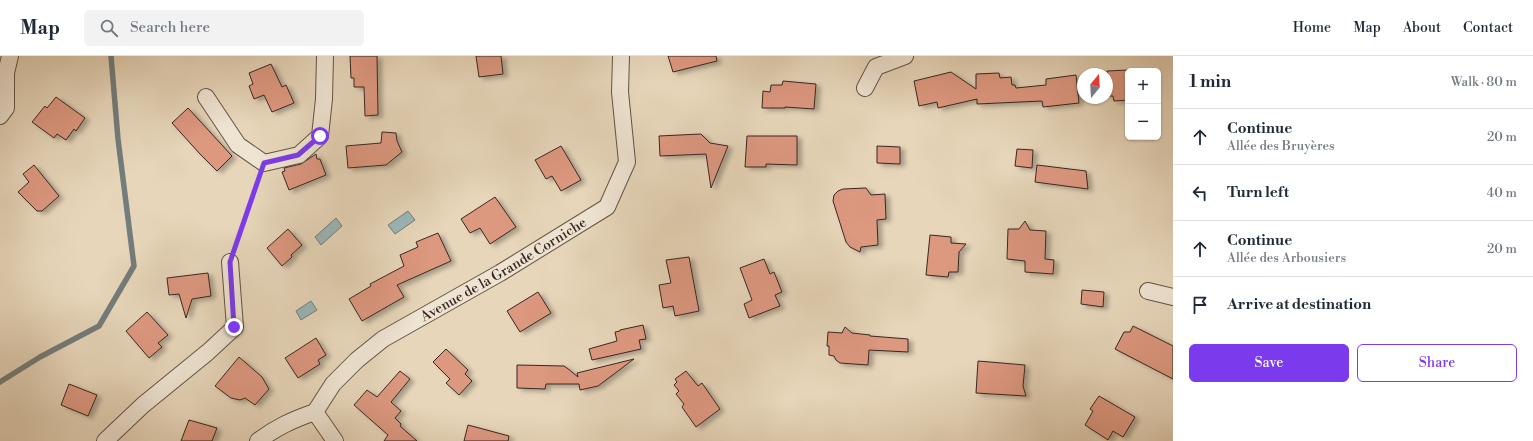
<!DOCTYPE html>
<html lang="en">
<head>
<meta charset="utf-8">
<style>
  :root { --surface:#fff; --page:#f2f2f3; --text:#1f2937; --muted:#747a83; --line:#e0e1e3; --accent:#7c3aed }
  body { margin:0; font-family:"Libre Bodoni",serif; background:var(--page); color:var(--text) }
  .controls { position:absolute; right:12px; top:12px; display:grid; overflow:hidden; border-radius:6px; box-shadow:0 1px 3px #0004 }
  .controls button { width:36px; height:36px; display:grid; place-items:center; padding:0; border:0; border-bottom:1px solid var(--line); background:var(--surface); color:var(--text); font:20px sans-serif }
  .compass { position:absolute; left:1077px; top:12px; width:36px; height:36px; border-radius:50%; background:var(--surface); box-shadow:0 1px 3px #0004; rotate:18deg }
  .stop { position:absolute; width:12px; height:12px; margin:-9px; border:3px solid #7c3aed; border-radius:50%; background:#fff }
  .stop.end { background:#7c3aed; border-color:#fff; box-shadow:0 1px 4px #0008 }
  .list { margin:0; padding:0; list-style:none }
  h2 { display:flex; justify-content:space-between; align-items:center; height:52px; margin:0; padding:0 16px; font-size:17px }
  h2 small { font-size:13px; font-weight:400; color:var(--muted) }
  .list li { display:grid; grid-template-columns:26px 1fr auto; gap:12px; align-items:center; box-sizing:border-box; height:56px; padding:0 16px; border-top:1px solid var(--line) }
  .list b { display:block; font-size:15px; white-space:nowrap }
  .list p { margin:0; font-size:13px; white-space:nowrap; color:var(--muted) }
  .list em { font-size:13px; font-style:normal; color:var(--muted) }
  .actions { display:flex; gap:8px; padding:12px 16px }
  .actions a { flex:1; padding:9px 0; border:1px solid var(--accent); border-radius:6px; text-align:center; font-size:14px; color:var(--accent) }
  .actions .main { background:var(--accent); color:#fff }
  .icon { flex:none; width:22px; height:22px; fill:none; stroke:currentColor; stroke-width:2; stroke-linecap:round; stroke-linejoin:round }
  .map { position:relative; flex:none; width:1173px; height:385px; overflow:hidden }
  header { display:flex; align-items:center; gap:24px; box-sizing:border-box; height:56px; padding:0 20px; background:var(--surface); border-bottom:1px solid var(--line) }
  header strong { font-size:19px }
  nav { display:flex; gap:22px; margin-inline-start:auto; font-size:14px }
  .search { width:280px; height:36px; background:var(--page); display:flex; align-items:center; gap:10px; box-sizing:border-box; padding:0 14px; border-radius:6px; color:var(--muted); font-size:15px }
  main { display:flex }
  aside { flex:1; background:var(--surface) }
  .map>svg:first-child { display:block }
  .water { fill:#9ab7b9; stroke:#737d7c }
  .lines { fill:none; stroke-linecap:round; stroke-linejoin:round }
  .stream { stroke:#737d7c; stroke-width:5.5 }
  .building { fill:#dd9880; stroke:#382721; filter:url(#shadow) }
  .street-casing { stroke:#645347; stroke-width:18 }
  .path { stroke:#382721; stroke-width:2.5; stroke-dasharray:3 2; stroke-linecap:butt }
  .street { stroke:#efe4d2; stroke-width:16 }
  .route { stroke:#7c3aed; stroke-width:5 }
  .labels { text-anchor:middle; stroke-width:3.5; stroke-linejoin:round; paint-order:stroke }
  .street-label { font-size:14px; fill:#382721; stroke:#efe4d2 }
</style>
</head>
<body>
<header>
<strong>Map</strong>
<div class="search"><svg class="icon" aria-label="search" viewBox="0 0 24 24"><circle cx="10" cy="10" r="6"/><path d="M15 15l6 6"/></svg>Search here</div>
<nav><a>Home</a><a>Map</a><a>About</a><a>Contact</a></nav>
</header>
<main>
<div class="map">
<svg width="1173" height="385" viewBox="0 0 1173 385">
  <defs>
    <filter id="shadow"><feDropShadow dx="4.5" dy="2.5" stdDeviation="2" flood-color="#0004"/></filter>
  </defs>
  <rect width="100%" height="100%" fill="#e7d6ba"/>
  <filter id="stains"><feTurbulence type="fractalNoise" baseFrequency=".005" numOctaves="4"/><feColorMatrix values="0 0 0 0 .2 0 0 0 0 .09 0 0 0 0 .02 0 0 0 .5 -.17"/></filter>
  <radialGradient id="worn" r=".72"><stop offset=".6" stop-color="#630" stop-opacity="0"/><stop offset="1" stop-color="#630" stop-opacity=".3"/></radialGradient>
  <path class="water" d="M408 155 415 164 395 178 388 169Z
    M336 162 342 170 321 189 315 181Z
    M311 245 317 254 301 264 296 255Z"/>
  <g class="lines">
    <path class="stream" d="M0 326 40 301 99 270 134 210 118 83 111 0"/>
  </g>
  <path class="building" d="M350 0H377L378 59 365 60 364 31H354V22H351Z
    M476 0H501L503 18 479 21Z
    M668 0H716L717 5 673 16Z
    M271 8 282 31 286 29 294 47 272 56 264 39 254 43 249 30 253 28 249 17Z
    M1128 14V44L1114 45 1113 40H1107V15Z
    M951 16 976 33V18L999 17 1000 22 1011 21 1012 29H1015L1016 32 1046 29V23L1076 19 1079 47 1043 51 1042 45 977 48V43L938 52 937 46 919 50 914 25Z
    M783 25 816 28 814 53 785 51V52H762L763 35 770 36 771 29H782Z
    M56 41 85 62 76 75 74 73 66 84 57 78 54 82 32 66 45 50 47 52Z
    M188 52 232 100 217 115 200 98 172 67Z
    M382 76 396 77 397 85 402 96 386 109 348 112 346 90 381 87Z
    M701 78 710 87 728 90 711 132 706 98 660 100 659 80Z
    M747 80H797V109L766 108V111H745Z
    M561 90 581 124 561 135 552 120 546 123 535 104Z
    M877 90 900 91V108L877 107Z
    M1017 93 1033 94 1032 112 1015 110Z
    M316 98 317 103H320L326 119 289 134 282 116 285 115 284 112 301 108Z
    M34 109 59 140 42 155H37L18 136 29 126 23 118Z
    M1037 109 1086 115 1088 133 1035 126Z
    M866 132 871 139 885 138 886 163 877 164 878 189 861 191 860 196 850 191 846 186 833 145 834 139 838 135 843 133Z
    M495 141 516 171 490 188 480 172 470 177 461 163Z
    M1025 165 1030 174 1046 175 1045 203 1054 204 1053 218 1025 216V205L1007 203 1008 173H1019Z
    M288 173 302 189 291 199 292 201 282 210 267 192Z
    M438 177 451 205 397 229 404 241 362 265 349 243 371 230 370 228 404 210 400 199 418 191 416 186Z
    M930 179 951 181V187L966 188 959 196 958 216H949L948 221 926 219Z
    M689 201 699 255 675 260 673 250 663 252 659 229 671 227 666 204Z
    M764 203 770 218 774 216 782 236 775 239 780 250 749 262 744 248 752 244 740 212Z
    M208 217 211 240 192 243 186 262 179 238 169 239 167 222Z
    M1082 234 1104 236 1103 251 1081 248Z
    M538 236 551 257 520 276 507 255Z
    M147 256 168 279 158 287 162 291 149 302 126 275Z
    M643 269 646 283 639 284 641 293 592 304 589 293 617 285 615 276 620 275V274Z
    M1133 270 1173 290V323L1115 293 1124 276H1130Z
    M845 271 852 277 870 279V280L908 283V296L869 294 868 309 840 307 836 304 834 300 829 299V290H827L828 276 842 277Z
    M316 282 326 299 318 304 320 308 298 322 285 302Z
    M446 293 468 314 465 318 472 325 459 339 446 327 450 323 433 306Z
    M239 301 262 321 269 333 255 349 245 342 240 344 231 342 215 330Z
    M634 303 598 330 580 334 579 328H546L545 333 517 332V309L564 310 567 312 578 321 577 317Z
    M978 305 1025 309 1023 330 1026 340 976 337Z
    M400 315 410 323 391 346 401 355 395 362 401 368 400 370 417 385H384L388 379 354 349 367 334 377 341Z
    M686 315 698 330 702 327 720 353 696 371 682 351 684 348 676 338 679 335 674 329 677 326 675 323Z
    M69 328 97 339 88 360 61 349Z
    M1099 340 1135 361 1123 381 1113 375 1108 384 1085 369 1093 355 1090 353Z
    M189 364 217 372 212 385H181Z
    M468 369 509 380 508 385H464Z"/>
  <g class="lines">
    <g class="street-casing">
      <g id="street">
        <path d="M865 32 876 11 905 0"/>
        <path d="M206 41 238 89 264 107 299 99 320 80 324 43 325 0"/>
        <path d="M0 60 6 52V17L10 0"/>
        <path d="M1148 235 1173 241"/>
        <path d="M105 385 143 349 208 296 235 271 230 206"/>
        <path d="M258 385C277 371 292 364 315 356"/>
        <path id="s1" d="M335 385 315 356 333 328 357 304 383 283 500 217 607 151 627 106 620 36 621 0"/>
      </g>
    </g>
    <path class="path" d="M235 190 258 123"/>
    <use href="#street" class="street"/>
  </g>
  <g class="lines">
    <path class="route" d="M234 271 230 206 264 107 298 99 320 80"/>
  </g>
  <g class="labels">
    <g class="street-label">
      <text dy="5" stroke="none"><textPath href="#s1" startOffset="275">Avenue de la Grande Corniche</textPath></text>
    </g>
  </g>
  <rect width="100%" height="100%" filter="url(#stains)"/>
  <rect width="100%" height="100%" fill="url(#worn)"/>
</svg>
<div class="controls">
<button>+</button>
<button>−</button>
</div>
<svg class="compass" viewBox="-18 -18 36 36"><path d="M0-13l5 13h-10z" fill="#e53935"/><path d="M0 13l5-13h-10z" fill="#747a83"/></svg>
<div class="stop" style="left:320px;top:80px"></div>
<div class="stop end" style="left:234px;top:271px"></div>
</div>
<aside>
<h2>1 min<small>Walk · 80 m</small></h2>
<ul class="list">
<li><svg class="icon" aria-label="ahead" viewBox="0 0 24 24"><path d="M12 20V5M6 11l6-6 6 6"/></svg><div><b>Continue</b><p>Allée des Bruyères</p></div><em>20 m</em></li>
<li><svg class="icon" aria-label="left" viewBox="0 0 24 24"><path d="M17 20v-9H6M10 6l-5 5 5 5"/></svg><div><b>Turn left</b></div><em>40 m</em></li>
<li><svg class="icon" aria-label="ahead" viewBox="0 0 24 24"><path d="M12 20V5M6 11l6-6 6 6"/></svg><div><b>Continue</b><p>Allée des Arbousiers</p></div><em>20 m</em></li>
<li><svg class="icon" aria-label="arrive" viewBox="0 0 24 24"><path d="M6 21V4h12l-3 4 3 4H6"/></svg><div><b>Arrive at destination</b></div></li>
</ul>
<div class="actions"><a class="main">Save</a><a>Share</a></div>
</aside>
</main>
</body>
</html>
